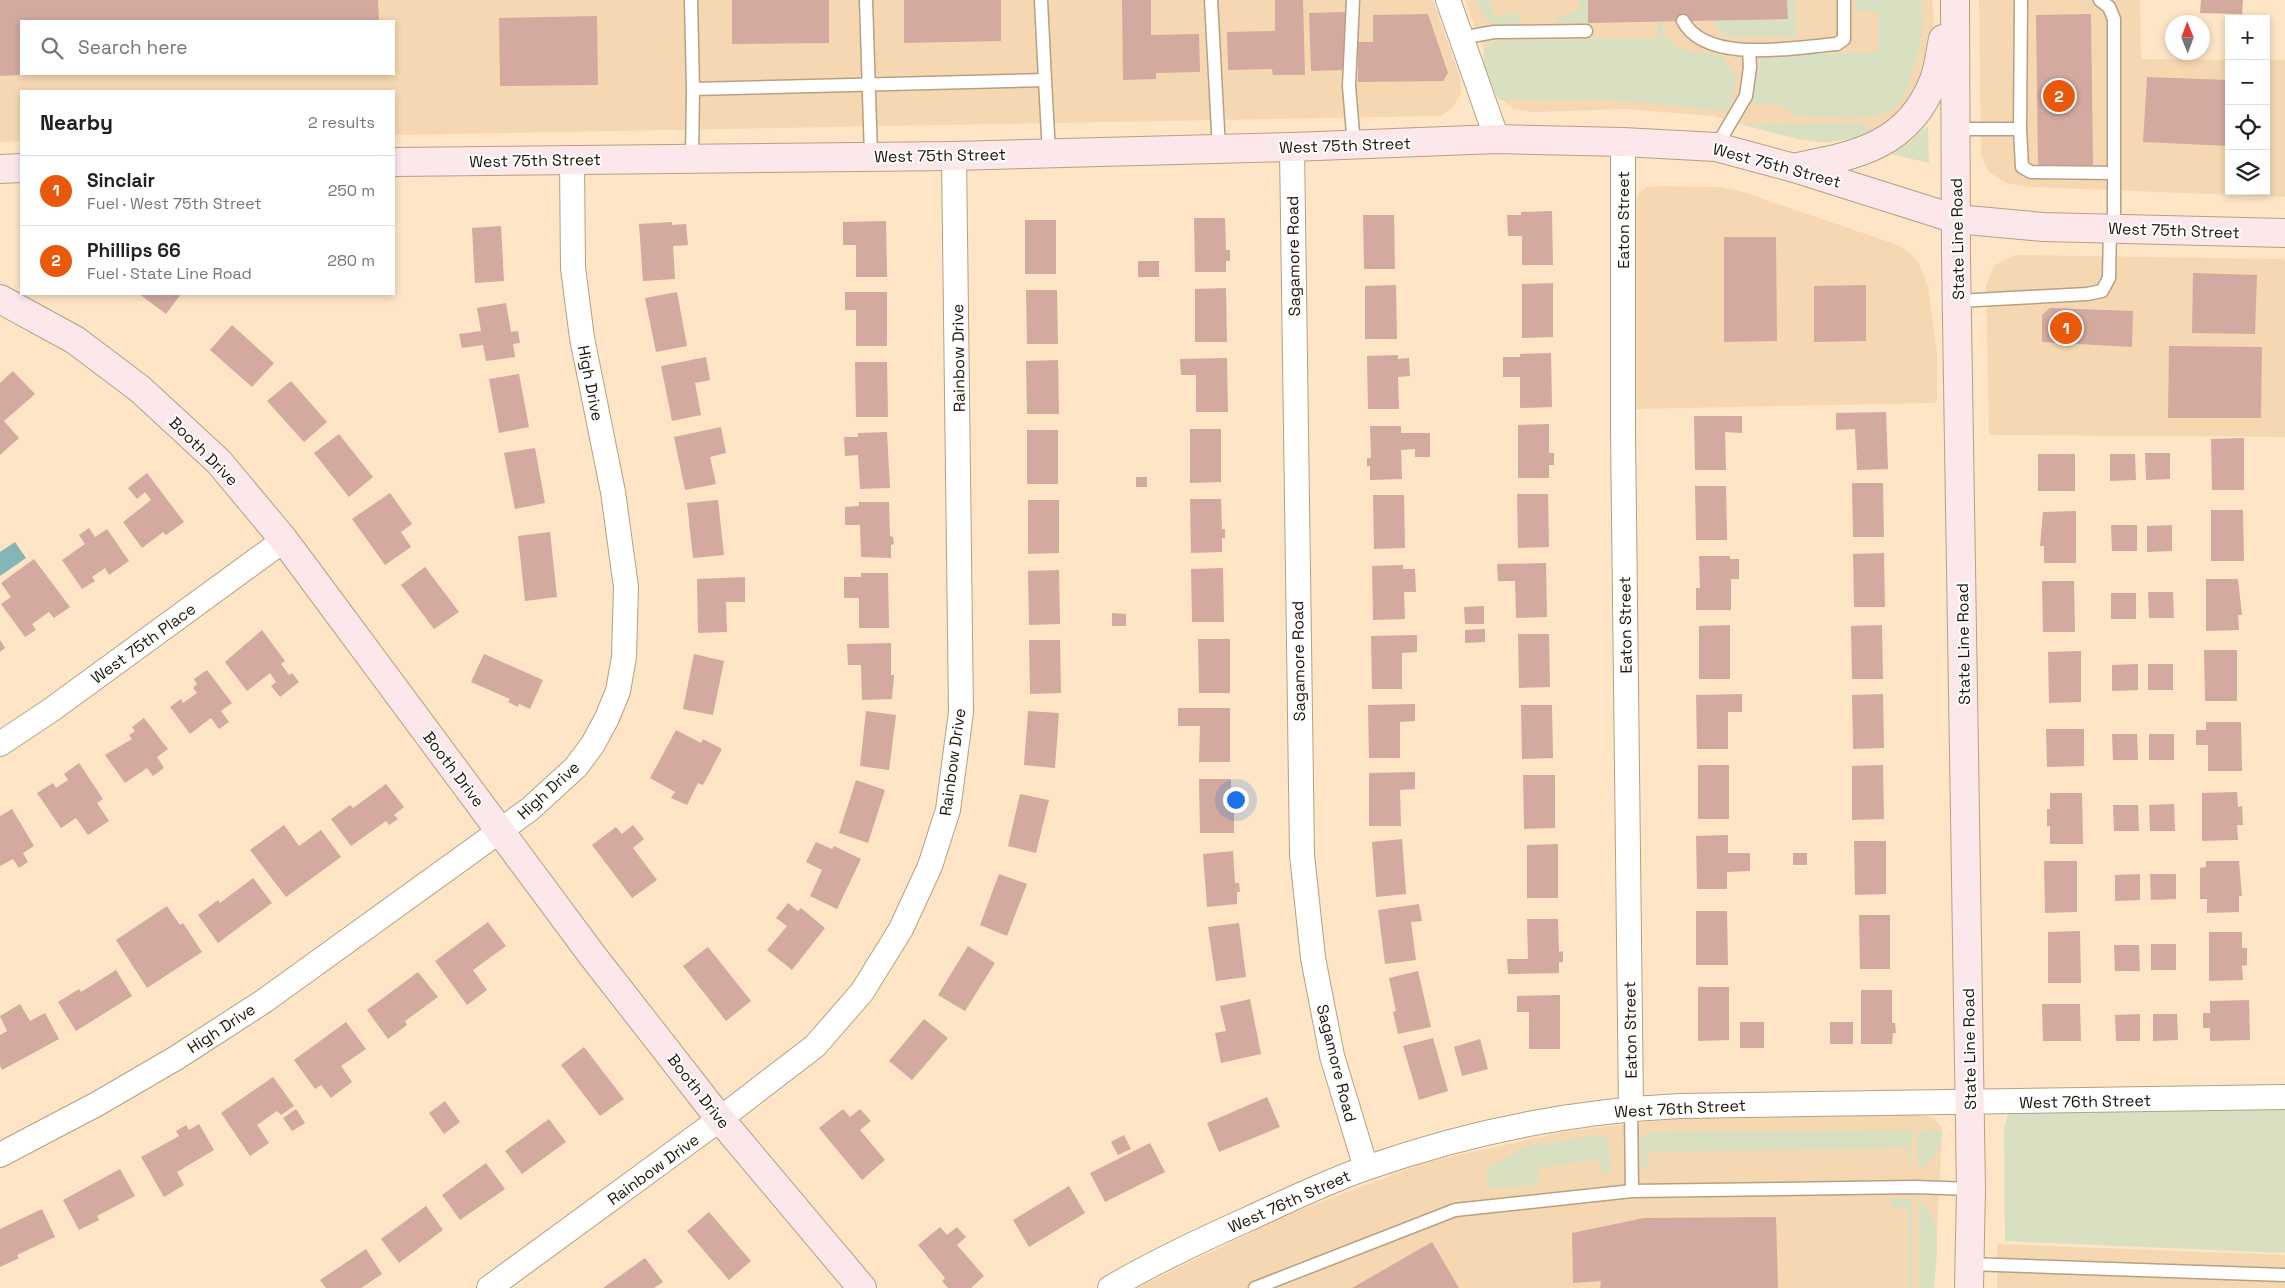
<!DOCTYPE html>
<html lang="en">
<head>
<meta charset="utf-8">
<style>
  :root { --surface:#fff; --page:#f2f2f2; --text:#222; --muted:#767676; --line:#e0e0e0; --accent:#ea580c }
  body { margin:0; font-family:"Space Grotesk",sans-serif; background:var(--page); color:var(--text) }
  .controls { position:absolute; right:15px; top:15px; display:grid; overflow:hidden; border-radius:0px; box-shadow:0 2px 8px #0003 }
  .controls button { width:45px; height:45px; display:grid; place-items:center; padding:0; border:0; border-bottom:1px solid var(--line); background:var(--surface); color:var(--text); font:25px sans-serif }
  .compass { position:absolute; left:2165px; top:15px; width:45px; height:45px; border-radius:50%; background:var(--surface); box-shadow:0 2px 8px #0003; rotate:359deg }
  .you { position:absolute; left:1235px; top:799px; width:18px; height:18px; margin:-12px; border:4px solid #fff; border-radius:50%; background:#1a73e8; box-shadow:0 0 0 8px #1a73e833 }
  .badge { display:grid; place-items:center; width:32px; height:32px; border-radius:50%; background:var(--accent); color:#fff; font-size:16px; font-weight:700 }
  .pin { position:absolute; translate:-50% -50%; border:2px solid #fff; box-shadow:0 1px 5px #0006 }
  .list { margin:0; padding:0; list-style:none }
  h2 { display:flex; justify-content:space-between; align-items:center; height:65px; margin:0; padding:0 20px; font-size:21px }
  h2 small { font-size:16px; font-weight:400; color:var(--muted) }
  .list li { display:grid; grid-template-columns:32px 1fr auto; gap:15px; align-items:center; box-sizing:border-box; height:70px; padding:0 20px; border-top:1px solid var(--line) }
  .list b { display:block; font-size:19px; white-space:nowrap }
  .list p { margin:0; font-size:16px; white-space:nowrap; color:var(--muted) }
  .list em { font-size:16px; font-style:normal; color:var(--muted) }
  .icon { flex:none; width:28px; height:28px; fill:none; stroke:currentColor; stroke-width:2; stroke-linecap:round; stroke-linejoin:round }
  .map { position:relative; flex:none; width:2285px; height:1288px; overflow:hidden }
  .search { position:absolute; background:var(--surface); box-shadow:0 2px 8px #0003; left:20px; top:20px; width:375px; height:55px; display:flex; align-items:center; gap:12px; box-sizing:border-box; padding:0 18px; border-radius:0px; color:var(--muted); font-size:19px }
  .panel { position:absolute; background:var(--surface); box-shadow:0 2px 8px #0003; left:20px; top:90px; width:375px; height:205px; border-radius:0px }
  .map>svg:first-child { display:block }
  .built { fill:#f5d8b2; fill-rule:evenodd }
  .green { fill:#d9e0c1 }
  .water { fill:#85b5b7 }
  .building { fill:#d3a9a0 }
  .lines { fill:none; stroke-linecap:round; stroke-linejoin:round }
  .lane-casing { stroke:#b7a082; stroke-width:15 }
  .street-casing { stroke:#b7a082; stroke-width:26 }
  .secondary-casing { stroke:#b7a082; stroke-width:30 }
  .lane { stroke:#fff; stroke-width:12 }
  .street { stroke:#fff; stroke-width:24 }
  .secondary { stroke:#fce7ea; stroke-width:28 }
  .labels { text-anchor:middle; stroke-width:4; stroke-linejoin:round; paint-order:stroke }
  .street-label { font-size:16px; fill:#1e160a; stroke:#fff }
</style>
</head>
<body>
<div class="map">
<svg width="2285" height="1288" viewBox="0 0 2285 1288">
  <rect width="100%" height="100%" fill="#fde5c5"/>
  <path class="built" d="M0 0H1433L1460 78 1461 93 1453 107 1441 116 394 135V91H21V141L0 142ZM21 21H394V74H21Z
    M1465 0H1932L1934 23 1929 52 1913 92 1900 114 1862 136 1827 143 1801 140 1713 116 1626 109 1534 112 1513 109 1502 99Z
    M1979 0H2140L2141 59 2229 60V191H2266V60H2285V197L2031 187 2006 183 1989 172 1981 155Z
    M1659 186 1719 187 1740 191 1895 244 1909 252 1918 261 1928 287 1937 353V400L1934 403 1636 409 1632 206 1638 194 1647 187Z
    M2015 255 2283 259 2285 262V437L1989 435 1986 285 1995 265Z
    M1917 1115 1931 1117 1935 1120 1941 1126 1942 1132 1934 1288H1137L1289 1214 1427 1162 1568 1131 1683 1118Z
    M1997 1244 2285 1255V1288H1997Z"/>
  <path class="green" d="M1477 0H1489L1496 18 1517 12C1521 16 1522 20 1518 25 1493 26 1486 26 1477 0Z
    M1577 0H1588V23H1554L1555 18 1580 9Z
    M1787 0H1795L1796 37H1729C1721 34 1716 29 1714 20L1788 18Z
    M1855 0H1921C1921 9 1924 22 1922 31 1915 56 1913 107 1880 115 1855 120 1821 116 1796 116 1785 104 1765 103 1750 105L1756 87 1757 64 1767 55 1878 52V12L1856 11Z
    M1658 21H1661C1669 59 1697 49 1724 57 1726 66 1735 69 1736 79 1737 88 1731 95 1733 103L1724 111 1613 100H1500C1492 93 1479 59 1485 48 1489 42 1497 42 1503 40L1658 38Z
    M1866 123 1871 132C1824 151 1786 136 1741 124Z
    M1926 127H1928L1929 163 1891 154 1909 143Z
    M2285 1109V1253L2005 1241 2004 1127 2008 1114 2018 1112Z
    M1912 1130 1910 1170 1907 1148 1648 1152 1649 1169 1644 1170 1640 1166 1638 1139 1644 1137 1649 1132Z
    M1933 1130 1942 1132C1941 1148 1934 1160 1920 1168L1917 1161V1131Z
    M1594 1136 1607 1137 1611 1168 1608 1174 1602 1173 1600 1159 1538 1168 1539 1179 1534 1186 1488 1188 1486 1169 1526 1146Z
    M1894 1198 1912 1199 1913 1288H1909L1908 1209 1892 1207 1890 1202Z
    M1919 1201C1946 1218 1935 1262 1934 1288H1919Z"/>
  <path class="water" d="M15 542 26 558 0 576V552Z"/>
  <path class="building" d="M0 0H378L379 21H21V75L0 76Z
    M732 0H829V43L732 44Z
    M904 0H1001V41L904 43Z
    M1122 0H1151V35L1199 34 1200 72 1156 73V79L1123 80Z
    M1275 0H1303L1305 75H1273L1272 69 1228 70 1227 32 1275 31Z
    M1588 0H1787L1788 19 1588 23Z
    M2201 0H2243L2242 14 2200 13Z
    M1345 12 1346 70 1311 71 1309 13Z
    M1428 14 1448 73 1443 81 1358 82V42H1373V15Z
    M2091 14 2093 165 2038 166 2036 15Z
    M597 16 598 85 500 86 499 18Z
    M2147 77 2229 80V146L2143 142Z
    M1552 211 1553 265H1522V236H1508L1507 215H1521V212Z
    M1363 215H1394L1395 269H1364Z
    M1194 218H1225L1226 250H1230V261H1226V272H1195Z
    M1025 220H1056V274H1025Z
    M886 221 887 277H856V245H843V222Z
    M672 222V225L686 224 688 245 673 246 675 279 643 281 639 224Z
    M501 226 504 281 475 283 472 228Z
    M1724 237H1776L1777 341 1724 342Z
    M1138 261H1159V277H1138Z
    M2193 273 2257 275 2255 334 2192 333Z
    M1553 283V337L1522 338V284Z
    M1396 285 1397 339H1365V286Z
    M1866 285V341L1814 342V286Z
    M1226 288 1227 342H1195V289Z
    M1026 290H1057L1058 344H1027Z
    M677 292 687 346 656 352 645 298Z
    M845 292H887V346H856V310H845Z
    M139 294H181L166 314Z
    M506 303 511 332 518 331 520 343 513 344 515 357 486 361 483 345 462 348 459 334 481 331 477 308Z
    M2050 308 2133 311 2132 347 2042 342V315Z
    M232 325 274 363 252 387 210 350Z
    M2169 346 2262 347 2261 418H2168Z
    M1551 353 1552 407 1520 408V377H1503V357H1520V354Z
    M1398 355V359L1409 358 1410 376 1398 377 1399 409H1368L1367 356Z
    M706 357 710 380 695 383 701 415 672 421 661 366Z
    M1227 358 1228 412H1196V375H1181L1180 359Z
    M1058 360 1059 414H1027L1026 361Z
    M855 362H887L888 417H856Z
    M13 371 35 394 4 421 19 438 0 455V383Z
    M519 374 529 427 499 433 489 379Z
    M291 381 327 422 304 442 267 401Z
    M1886 412 1888 469 1857 470 1855 429 1836 430V413Z
    M1694 416H1742V433L1725 432 1726 470H1695Z
    M1549 424V453H1554V465H1549V478H1518V425Z
    M1370 426H1401V433H1430V457H1415V449L1401 450 1402 479 1370 480V466H1367V458H1371Z
    M721 427 726 453 710 457 716 484 685 490 674 437Z
    M1190 429H1221V482L1190 483Z
    M1027 430H1058V484H1027Z
    M887 432 890 488 860 489 858 455 845 456 844 437H858V433Z
    M339 434 373 477 349 497 314 453Z
    M2244 438V490H2212L2211 439Z
    M535 448 545 503 515 509 504 453Z
    M2145 453H2170V479L2146 480Z
    M2038 454H2075V491H2038Z
    M2110 454H2135L2136 480 2110 481Z
    M147 473 184 522 166 535 163 532 142 548 123 522 151 500 145 492 137 499 128 488Z
    M1136 477H1147V487H1136Z
    M1852 483H1883L1884 537H1853Z
    M1695 486H1726L1727 540H1696Z
    M390 493 412 524 401 532 411 547 385 565 352 519Z
    M1517 494H1548L1549 547 1518 548Z
    M1373 495H1404L1405 548 1374 549Z
    M1190 499H1221L1222 529H1225V538H1222V552L1191 553Z
    M718 500 724 555 693 558 687 503Z
    M1028 500H1059V553L1028 554Z
    M859 502H889L890 536 893 537 894 544 891 545V558L861 557 860 525H845V507L859 506Z
    M2211 510H2243L2244 561H2211Z
    M2076 511V563H2044V546H2040L2043 512Z
    M2111 525H2137V551H2112Z
    M2172 525V551L2147 552V526Z
    M89 528 95 537 107 529 129 561 109 575 105 568 92 577 95 581 82 589 62 560 85 544 79 535Z
    M550 532 557 597 525 601 518 536Z
    M1884 553 1885 607H1854L1853 554Z
    M1699 556H1730V559H1739V579H1731V610H1696V588H1700Z
    M34 559 70 607 54 618 49 612 32 624 36 630 25 637 1 604 11 597 1 583Z
    M1546 563 1547 617 1516 618 1515 581H1498L1497 564Z
    M1403 565V569H1415L1416 592H1404L1405 619 1373 620 1372 566Z
    M425 567 459 612 434 629 401 585Z
    M1223 568 1224 622H1192L1191 569Z
    M1059 570 1060 624 1029 625 1028 571Z
    M861 573H888L889 628H859V598H844V577H861Z
    M745 577V602H726L727 632 698 633 697 579Z
    M2206 579H2238L2242 615H2238L2239 630 2206 631Z
    M2042 581H2074L2075 632H2043Z
    M2148 592H2173L2174 618H2149Z
    M2111 593H2136V619H2111Z
    M1484 606V624H1465L1464 607Z
    M1112 613 1126 614V626H1112Z
    M1730 625V679H1699V626Z
    M1882 625 1883 679H1852L1851 626Z
    M1485 629V642L1465 643V630Z
    M262 630 285 661 281 664 289 675 292 673 299 682 280 697 271 686 276 682 270 673 247 691 225 662Z
    M1518 634H1549L1550 687 1519 688Z
    M1417 635V652L1402 653V689H1372L1371 636Z
    M1198 639H1230V693H1199Z
    M0 640 5 648 0 652Z
    M1029 640H1060L1061 693 1030 694Z
    M891 643V675H894L892 699 862 700 861 665H848L847 644Z
    M2204 650H2237V701H2205Z
    M2081 651V702L2049 703 2048 652Z
    M484 654 543 680 530 709 519 704 518 707 508 702 510 699 471 682Z
    M694 654 724 661 713 715 683 709Z
    M2138 664V690L2112 691V665Z
    M2148 664H2173V690H2148Z
    M207 670 232 703 221 711 229 722 219 729 211 718 190 734 170 707 181 699 183 703 197 693 193 688 197 684 194 679Z
    M1742 694V712H1728V749H1697L1696 695Z
    M1883 694 1884 748 1853 749 1852 695Z
    M1415 704V721L1400 722V758H1369L1368 705Z
    M1521 705H1552L1553 758 1522 759Z
    M1178 708H1230V762H1199L1200 726H1178Z
    M866 711 896 715 889 770 860 766Z
    M1028 711 1059 713 1055 768 1024 765Z
    M144 718 168 749 157 757 164 768 153 776 147 768 125 783 105 755 132 739 129 735 135 731 132 727Z
    M2206 722H2241L2242 771H2208V745H2196V730H2206Z
    M2046 729H2084V766L2047 767Z
    M676 730 701 743 703 739 722 749 703 785 698 783 687 805 671 798 675 792 650 778Z
    M2112 734H2137L2138 760H2113Z
    M2149 734H2174V760H2149Z
    M79 763 103 799 97 803 109 821 88 835 76 818 61 828 37 793 53 783 56 788 68 780 64 774Z
    M1698 765H1729V819H1698Z
    M1883 765 1884 819 1852 820V766Z
    M1415 772V789L1400 790 1401 826H1369V773Z
    M1523 775H1555V828L1524 829Z
    M1199 779H1231V813H1234V833H1200Z
    M856 780 885 790 868 843 839 833Z
    M386 784 404 807 394 815 398 819 389 825 386 821 351 846 331 819 350 805 353 808Z
    M2237 792 2238 807 2242 806 2243 825H2237L2238 840 2202 841V793Z
    M2050 793H2082L2083 844H2050V826H2047V809H2050Z
    M1020 794 1049 800 1036 853 1008 846Z
    M2174 804 2175 831H2150L2149 805Z
    M2113 805H2138L2139 831H2114Z
    M12 809 34 846 23 853 28 862 19 868 13 859 0 866V816Z
    M284 825 299 846 321 830 341 857 286 897 250 850Z
    M633 825 644 839 633 848 657 880 632 898 592 845 616 827 622 834Z
    M1728 835V853H1750V871L1727 872V889H1697L1696 836Z
    M1402 839 1406 894 1376 897 1372 842Z
    M1854 841H1886V894L1855 895Z
    M816 842 832 849 834 846 861 859 837 909 810 896 822 870 806 862Z
    M1558 844V898H1527V845Z
    M1233 851 1235 883H1239L1240 892H1237V904L1207 907 1203 854Z
    M1793 853H1807V865H1793Z
    M2044 861H2077V912L2045 913Z
    M2206 861H2239L2242 896H2239V912L2207 913V899H2200V868L2206 867Z
    M999 874 1027 884 1007 936 980 925Z
    M2140 874V900L2115 901V875Z
    M2150 874H2176V899L2151 900Z
    M253 878 272 903 218 943 198 915 218 900 220 903Z
    M788 903 798 911 801 908 825 928 792 970 767 950 787 926 776 918Z
    M1419 904 1422 921 1411 922 1416 960 1385 964 1378 910Z
    M167 906 180 925 183 923 202 952 147 988 116 940Z
    M1696 911H1727L1728 965H1696Z
    M1859 915H1890V969H1860Z
    M1527 919H1558L1559 952 1563 951V962H1559V973L1508 974 1507 959H1528Z
    M488 922 506 946 473 970 487 990 467 1005 435 961Z
    M1239 923 1246 977 1216 981 1208 927Z
    M2080 931 2081 983H2048V932Z
    M2209 932H2242V948H2247V965L2242 966 2243 980 2209 981Z
    M2151 944H2176V970H2151Z
    M2114 945H2139L2140 971H2115Z
    M968 946 995 963 965 1011 938 995Z
    M708 947 751 1001 726 1021 683 966Z
    M116 970 132 996 76 1031 58 1002 79 989 81 992Z
    M1418 971 1431 1027 1398 1034 1393 1012 1396 1011 1389 978Z
    M418 972 438 997 405 1021 407 1025 388 1039 367 1010Z
    M1698 987H1729V1040L1698 1041Z
    M1861 990H1892V1023H1895L1896 1033H1893L1892 1044H1861Z
    M1560 995V1049H1529V1012H1517V996Z
    M1250 999 1261 1054 1221 1063 1215 1033 1226 1031 1220 1006Z
    M2249 1000 2250 1040 2210 1041V1028H2203V1013H2210V1001Z
    M20 1004 30 1021 45 1013 59 1039 2 1070 0 1066V1035L7 1031 0 1016Z
    M2042 1004H2080L2081 1041H2043Z
    M2140 1014V1041H2116L2115 1015Z
    M2153 1014H2177L2178 1040 2153 1041Z
    M924 1019 948 1038 912 1080 889 1061Z
    M346 1022 366 1049 341 1066 352 1082 331 1098 321 1085 315 1089 294 1060Z
    M1740 1022H1764V1048H1740Z
    M1830 1022H1853V1044H1830Z
    M1433 1038 1448 1091 1419 1100 1403 1046Z
    M1480 1039 1488 1069 1462 1076 1454 1047Z
    M584 1047 624 1099 600 1116 561 1065Z
    M273 1077 294 1106 281 1115 277 1111 257 1125 269 1143 250 1156 221 1113Z
    M1267 1097 1280 1127 1219 1152 1207 1123Z
    M445 1101 460 1122 444 1134 429 1113Z
    M296 1109 305 1123 292 1131 283 1118Z
    M843 1109 850 1117 860 1109 871 1121 860 1130 885 1160 862 1180 819 1128Z
    M549 1119 566 1142 522 1174 505 1151Z
    M199 1124 214 1150 177 1172 184 1185 164 1197 141 1157 179 1136 176 1131 186 1125 189 1130Z
    M1124 1135 1131 1149 1118 1155 1111 1142Z
    M1150 1143 1165 1172 1105 1202 1090 1173Z
    M486 1163 505 1189 460 1220 442 1195Z
    M120 1169 135 1196 97 1216 99 1220 79 1230 63 1200Z
    M1069 1186 1085 1213 1029 1247 1013 1220Z
    M426 1206 443 1230 399 1263 381 1239Z
    M42 1209 55 1237 17 1255 19 1258 0 1267V1229Z
    M709 1212 751 1261 729 1280 687 1231Z
    M1776 1217 1778 1288H1600L1601 1281 1573 1283 1572 1233 1644 1218Z
    M940 1227 947 1235 957 1227 966 1237 957 1245 984 1276 971 1288H948L942 1281 945 1278 918 1245Z
    M1432 1242 1459 1288H1352Z
    M366 1249 382 1274 361 1288H326L320 1280Z
    M645 1258 663 1282 654 1288H603Z"/>
  <g class="lines">
    <g class="lane-casing">
      <path id="lane" d="M691 0 693 89
        M866 0 871 156
        M1041 0 1045 80
        M1211 0 1219 149
        M1353 0 1349 86 1354 145
        M2100 0 2109 7 2114 19V229
        M1683 21C1707 65 1795 47 1837 44L1844 39V0
        M1461 38 1494 32 1586 31
        M1955 129H2020L2022 167 2031 172 2114 173
        M2020 129 2021 0
        M1716 147 1746 96 1750 67 1749 50
        M692 158 693 89 1045 80 1049 153
        M1958 301 2087 294 2102 291 2109 278 2110 229
        M1631 1108 1632 1191 1915 1187 1971 1189
        M1969 1264 2285 1275
        M1255 1288 1455 1210 1632 1191"/>
    </g>
    <g class="street-casing">
      <path id="street" d="M1448 0 1497 139
        M1623 142V431L1631 1108
        M1292 147 1302 855 1313 958 1332 1056 1366 1168
        M0 744 51 710 284 540
        M0 1155 97 1104 176 1058 264 1001 530 809 576 767 593 744 607 718 618 691 624 657 626 587 613 492 582 338 573 268 572 159
        M489 1288 720 1119 815 1046 862 992 901 929 930 866 948 810 961 712 954 156
        M1110 1288C1154 1262 1201 1240 1248 1219 1287 1201 1326 1182 1366 1168 1468 1132 1573 1111 1680 1106L2285 1097"/>
    </g>
    <g class="secondary-casing">
      <path id="secondary" d="M1955 0 1956 258 1971 1189 1969 1288
        M394 162 954 156 1292 147 1497 139 1623 142 1716 147 1794 168 1956 219 2043 227 2285 233
        M1797 167C1858 155 1909 145 1934 80 1939 67 1940 52 1943 39
        M0 169 21 168
        M0 299 75 340 140 389 219 462 284 540 592 955 720 1119 862 1288"/>
    </g>
    <use href="#lane" class="lane"/>
    <use href="#street" class="street"/>
    <use href="#secondary" class="secondary"/>
  </g>
  <g class="labels">
    <g class="street-label">
      <text transform="translate(1345 145) rotate(-2)" y="6">West 75th Street</text>
      <text transform="translate(940 155) rotate(-1)" y="6">West 75th Street</text>
      <text transform="translate(535 160) rotate(-1)" y="6">West 75th Street</text>
      <text transform="translate(1777 165) rotate(15)" y="6">West 75th Street</text>
      <text transform="translate(1623 220) rotate(-90)" y="6">Eaton Street</text>
      <text transform="translate(2174 230) rotate(2)" y="6">West 75th Street</text>
      <text transform="translate(1957 239) rotate(-91)" y="6">State Line Road</text>
      <text transform="translate(1293 256) rotate(-91)" y="6">Sagamore Road</text>
      <text transform="translate(958 358) rotate(-91)" y="6">Rainbow Drive</text>
      <text transform="translate(591 383) rotate(79)" y="6">High Drive</text>
      <text transform="translate(204 451) rotate(45)" y="6">Booth Drive</text>
      <text transform="translate(1625 625) rotate(-91)" y="6">Eaton Street</text>
      <text transform="translate(143 643) rotate(-36)" y="6">West 75th Place</text>
      <text transform="translate(1963 644) rotate(-91)" y="6">State Line Road</text>
      <text transform="translate(1298 661) rotate(-91)" y="6">Sagamore Road</text>
      <text transform="translate(952 762) rotate(-82)" y="6">Rainbow Drive</text>
      <text transform="translate(454 769) rotate(53)" y="6">Booth Drive</text>
      <text transform="translate(548 790) rotate(-42)" y="6">High Drive</text>
      <text transform="translate(221 1028) rotate(-33)" y="6">High Drive</text>
      <text transform="translate(1630 1030) rotate(-91)" y="6">Eaton Street</text>
      <text transform="translate(1969 1049) rotate(-91)" y="6">State Line Road</text>
      <text transform="translate(1337 1063) rotate(76)" y="6">Sagamore Road</text>
      <text transform="translate(699 1091) rotate(52)" y="6">Booth Drive</text>
      <text transform="translate(2085 1101) rotate(-1)" y="6">West 76th Street</text>
      <text transform="translate(1680 1108) rotate(-3)" y="6">West 76th Street</text>
      <text transform="translate(653 1169) rotate(-36)" y="6">Rainbow Drive</text>
      <text transform="translate(1289 1201) rotate(-24)" y="6">West 76th Street</text>
    </g>
  </g>
</svg>
<div class="controls">
<button>+</button>
<button>−</button>
<button><svg class="icon" aria-label="locate" viewBox="0 0 24 24"><circle cx="12" cy="12" r="6"/><path d="M12 2v4M12 18v4M2 12h4M18 12h4"/></svg></button>
<button><svg class="icon" aria-label="layers" viewBox="0 0 24 24"><path d="M12 4l9 5-9 5-9-5zM3 14l9 5 9-5"/></svg></button>
</div>
<svg class="compass" viewBox="-18 -18 36 36"><path d="M0-13l5 13h-10z" fill="#e53935"/><path d="M0 13l5-13h-10z" fill="#767676"/></svg>
<div class="you"></div>
<div class="pin badge" style="left:2066px;top:328px">1</div>
<div class="pin badge" style="left:2059px;top:96px">2</div>
<div class="search"><svg class="icon" aria-label="search" viewBox="0 0 24 24"><circle cx="10" cy="10" r="6"/><path d="M15 15l6 6"/></svg>Search here</div>
<section class="panel">
<h2>Nearby<small>2 results</small></h2>
<ul class="list">
<li><span class="badge">1</span><div><b>Sinclair</b><p>Fuel · West 75th Street</p></div><em>250 m</em></li>
<li><span class="badge">2</span><div><b>Phillips 66</b><p>Fuel · State Line Road</p></div><em>280 m</em></li>
</ul>
</section>
</div>
</body>
</html>
